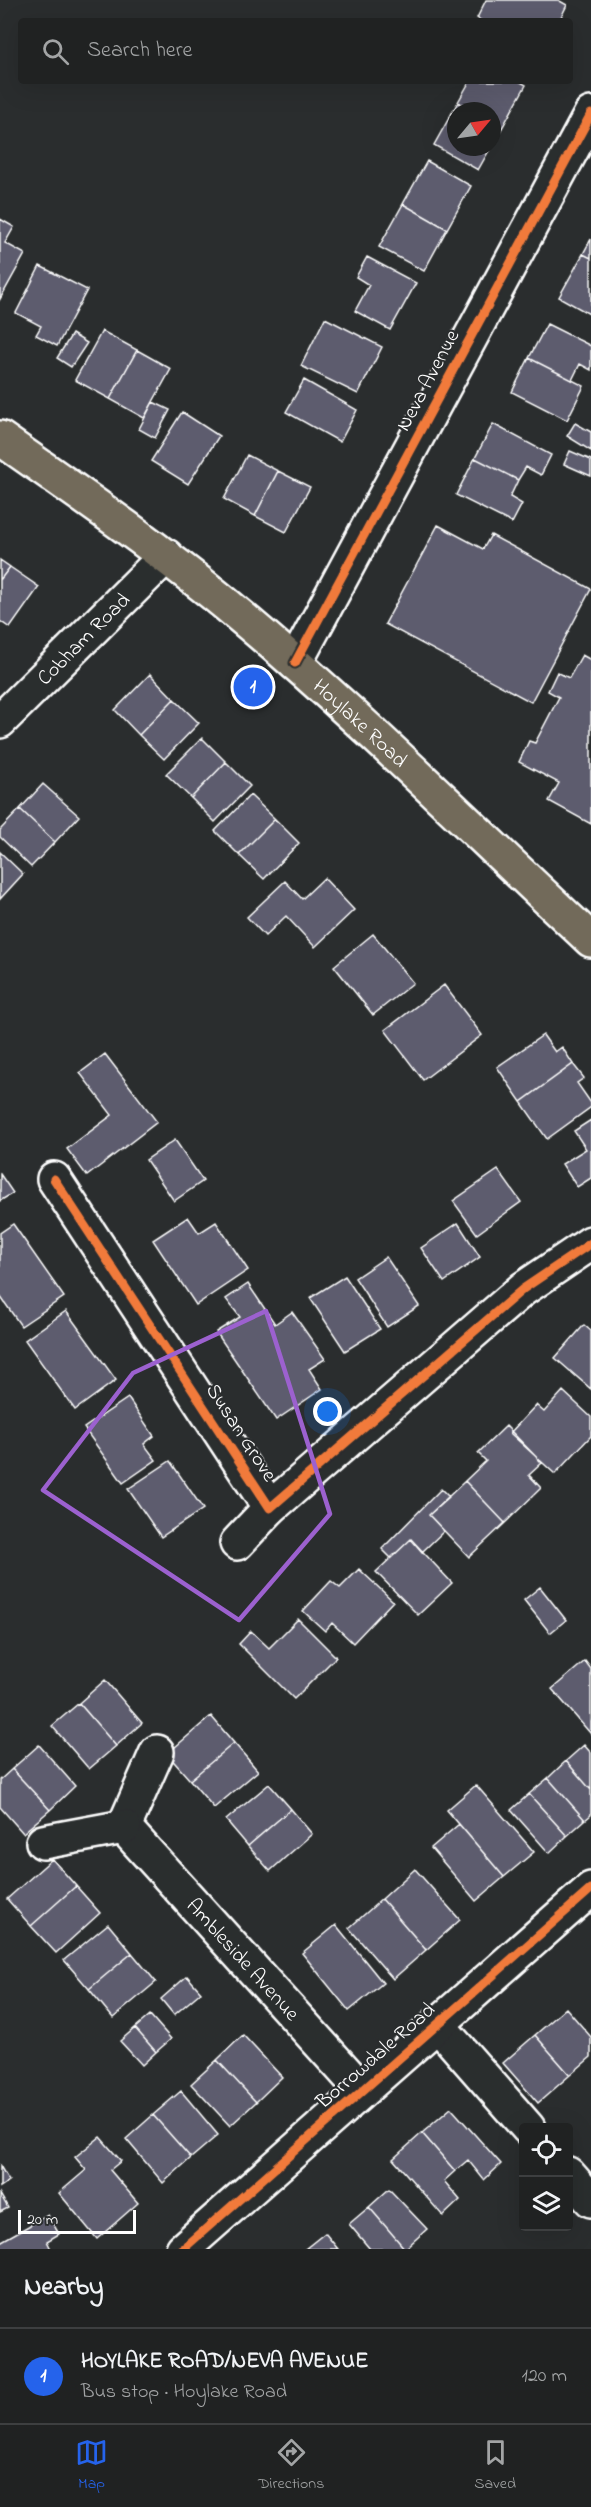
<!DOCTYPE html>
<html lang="en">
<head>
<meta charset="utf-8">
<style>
  :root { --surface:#202222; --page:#282a2a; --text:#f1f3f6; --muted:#a2a4a5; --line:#3d3f40; --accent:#2563eb }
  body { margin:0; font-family:"Indie Flower",sans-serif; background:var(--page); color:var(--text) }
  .controls { position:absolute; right:18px; bottom:18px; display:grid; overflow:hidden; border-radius:6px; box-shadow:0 6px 24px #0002 }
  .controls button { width:54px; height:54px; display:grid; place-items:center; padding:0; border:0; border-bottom:2px solid var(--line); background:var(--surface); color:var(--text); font:30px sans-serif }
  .compass { position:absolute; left:447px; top:102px; width:54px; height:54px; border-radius:50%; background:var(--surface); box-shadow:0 6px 24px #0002; rotate:61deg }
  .scale { position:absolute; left:18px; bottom:15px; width:118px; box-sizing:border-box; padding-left:6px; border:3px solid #fff; border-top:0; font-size:16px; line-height:21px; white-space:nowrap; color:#fff; -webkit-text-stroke:4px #2a2d2e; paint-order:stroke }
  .you { position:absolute; left:328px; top:1412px; width:21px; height:21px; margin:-15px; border:4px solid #fff; border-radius:50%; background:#1a73e8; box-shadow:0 0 0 9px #1a73e833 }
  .badge { display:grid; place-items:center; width:39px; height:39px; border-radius:50%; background:var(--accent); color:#fff; font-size:20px; font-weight:700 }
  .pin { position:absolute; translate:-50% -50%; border:3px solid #fff; box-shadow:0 2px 6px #0006 }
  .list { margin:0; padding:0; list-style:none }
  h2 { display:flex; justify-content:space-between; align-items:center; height:78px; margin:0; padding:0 24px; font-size:26px }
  h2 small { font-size:20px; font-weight:400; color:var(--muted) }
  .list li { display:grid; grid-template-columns:39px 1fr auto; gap:18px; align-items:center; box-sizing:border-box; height:96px; padding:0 24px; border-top:2px solid var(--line) }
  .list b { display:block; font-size:22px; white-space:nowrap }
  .list p { margin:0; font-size:20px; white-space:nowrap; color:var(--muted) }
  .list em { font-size:20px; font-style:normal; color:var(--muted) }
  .icon { flex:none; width:33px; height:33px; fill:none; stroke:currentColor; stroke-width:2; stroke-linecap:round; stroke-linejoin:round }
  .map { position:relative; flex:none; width:591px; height:2249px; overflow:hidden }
  .search { position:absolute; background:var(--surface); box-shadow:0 6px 24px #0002; left:18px; right:18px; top:18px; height:66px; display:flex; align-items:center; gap:15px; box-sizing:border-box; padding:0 21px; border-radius:6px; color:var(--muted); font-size:22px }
  .sheet { height:174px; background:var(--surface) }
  nav { display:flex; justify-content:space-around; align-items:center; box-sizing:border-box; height:84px; border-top:2px solid var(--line); background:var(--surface); font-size:16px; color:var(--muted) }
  nav a { display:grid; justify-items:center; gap:3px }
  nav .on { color:var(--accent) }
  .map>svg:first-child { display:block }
  .building { fill:#5d5c6e; stroke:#fff; stroke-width:1.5 }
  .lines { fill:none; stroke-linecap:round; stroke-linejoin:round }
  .minor-casing { stroke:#fff; stroke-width:38 }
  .primary-casing { stroke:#fff; stroke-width:38 }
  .minor { stroke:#2a2d2e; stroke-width:33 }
  .primary { stroke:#726b5a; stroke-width:33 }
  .cycleway-casing { stroke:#2a2d2e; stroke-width:13 }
  .cycleway { stroke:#f17a3a; stroke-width:9 }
  .marked { fill:none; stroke:#9c61cf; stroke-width:4.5; stroke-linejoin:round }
  .labels { text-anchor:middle; stroke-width:4.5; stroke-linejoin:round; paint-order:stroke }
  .street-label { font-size:21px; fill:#fff; stroke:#2a2d2e }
</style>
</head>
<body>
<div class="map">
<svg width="591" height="2249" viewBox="0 0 591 2249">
  <rect width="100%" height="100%" fill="#2a2d2e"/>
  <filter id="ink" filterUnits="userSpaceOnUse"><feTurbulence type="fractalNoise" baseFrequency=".0167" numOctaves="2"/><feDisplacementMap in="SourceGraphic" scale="12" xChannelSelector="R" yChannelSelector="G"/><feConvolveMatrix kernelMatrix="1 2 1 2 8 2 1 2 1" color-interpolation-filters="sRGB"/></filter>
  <g filter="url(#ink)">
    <path class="building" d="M486 0H558L567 5 559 21H482L477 18Z
      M470 81H519L526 85 502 128 492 122V111H473L458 102Z
      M458 102 473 111H456V147H491L478 170 434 145Z
      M492 122 502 128 492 145Z
      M427 161 471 186 447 229 403 204Z
      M403 204 447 229 424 271 379 247Z
      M0 219 14 227 5 243 25 254 0 299Z
      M591 239V258L583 254Z
      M583 254 591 258V315L559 297Z
      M367 257 416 283 390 330 355 311 369 285 356 277Z
      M40 266 87 290 57 346 36 335 41 326 16 313Z
      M325 318 382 347 358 394 301 366Z
      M547 324 591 346V370L580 364 572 380 529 358Z
      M102 331 137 350 110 399 75 380Z
      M72 334 87 343 71 367 57 358Z
      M137 350 171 369 144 418 110 399Z
      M529 358 584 386 567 420 512 392Z
      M304 380 357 410 340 442 286 412Z
      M153 402 170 410 155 438 139 429Z
      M182 412 219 436 188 484 151 461Z
      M575 423 591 432V451L567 436Z
      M493 424 551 455 541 475 526 467 518 480 475 458Z
      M570 451 591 460V476L564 464Z
      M247 455 278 471 255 516 224 499Z
      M475 458 518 480 510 497 522 504 512 523 456 495Z
      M278 471 310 487 286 532 255 516Z
      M438 525 483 549 491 535 591 589 531 702 385 624Z
      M0 560 10 567 0 580Z
      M10 567 39 587 10 628 0 621V580Z
      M582 655 591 660V824L549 801 559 783 519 762 529 741 535 743 559 697 548 691 557 672 569 678Z
      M150 674 174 699 139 735 115 710Z
      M174 699 199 723 164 759 139 735Z
      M202 738 226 762 191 798 166 774Z
      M226 762 250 786 215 822 191 798Z
      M43 784 79 816 55 842 20 809Z
      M250 795 275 819 239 855 215 831Z
      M20 809 55 842 31 867 0 837V830Z
      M275 819 299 843 264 879 239 855Z
      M0 852 23 874 0 899Z
      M324 878 354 910 315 947 286 916 265 936 247 917 285 881 302 899Z
      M373 934 413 983 373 1015 334 966Z
      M444 985 482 1035 423 1080 385 1030Z
      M543 1035 555 1052 562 1047 573 1064 521 1102 497 1067Z
      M105 1054 157 1122 87 1176 67 1149 112 1115 80 1073Z
      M573 1064 584 1078 577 1083 591 1103V1107L547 1139 521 1102Z
      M591 1120V1178L577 1187 562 1164 586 1149 574 1131Z
      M175 1140 203 1181 174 1201 146 1160Z
      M498 1170 521 1202 477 1234 453 1201Z
      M0 1174 13 1193 0 1201Z
      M188 1217 199 1233 216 1222 248 1270 196 1305 153 1240Z
      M458 1223 480 1257 444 1282 421 1248Z
      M13 1224 64 1297 21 1326 0 1296V1233Z
      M386 1257 419 1306 387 1327 355 1278Z
      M345 1276 380 1329 345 1351 310 1298Z
      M248 1284 275 1324 292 1312 325 1359 309 1369 322 1389 276 1420 216 1332 240 1317 226 1299Z
      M66 1311 116 1380 75 1410 25 1340Z
      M584 1325 591 1331V1389L555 1358Z
      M563 1391 591 1417V1436L555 1474 510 1433 536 1405 544 1412Z
      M128 1398 154 1436 144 1444 156 1460 123 1483 84 1428Z
      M506 1426 542 1463 529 1475 541 1488 505 1523 465 1481 486 1461 478 1453Z
      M170 1461 203 1509 161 1537 128 1489Z
      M465 1481 505 1523 469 1557 429 1515Z
      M441 1489 449 1497 429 1515 444 1531 422 1552 411 1539 391 1558 382 1549Z
      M411 1539 452 1583 418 1615 376 1572Z
      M359 1569 393 1601 353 1643 332 1623 325 1631 303 1611 331 1581 340 1588Z
      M540 1587 566 1620 550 1633 524 1600Z
      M298 1619 336 1657 294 1699 239 1644 251 1631 269 1648Z
      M585 1661 591 1669V1734L552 1689Z
      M105 1680 142 1723 116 1746 79 1703Z
      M79 1703 116 1746 89 1769 52 1726Z
      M211 1716 234 1743 190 1780 167 1754Z
      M234 1743 258 1771 214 1808 190 1780Z
      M39 1745 75 1786 50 1810 12 1769Z
      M584 1745 591 1753V1790L566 1761Z
      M566 1761 591 1790V1815L585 1820 548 1778Z
      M12 1769 50 1810 23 1833 0 1807V1780Z
      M548 1778 585 1820 567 1836 529 1794Z
      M269 1784 291 1809 248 1846 226 1820Z
      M476 1785 534 1852 504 1877 447 1810Z
      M529 1794 567 1836 549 1853 511 1810Z
      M291 1809 312 1834 270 1871 248 1846Z
      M459 1824 504 1877 476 1901 431 1848Z
      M52 1859 76 1886 31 1926 7 1899Z
      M415 1869 460 1920 426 1950 382 1899Z
      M76 1886 100 1913 56 1953 31 1926Z
      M382 1899 426 1950 393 1979 349 1928Z
      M108 1924 132 1953 89 1989 64 1960Z
      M336 1925 383 1983 349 2011 302 1953Z
      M132 1953 156 1982 113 2018 89 1989Z
      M187 1976 201 1992 174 2015 161 1999Z
      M566 2008 591 2037V2057L570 2075 535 2035Z
      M150 2015 171 2039 156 2052 135 2028Z
      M135 2028 156 2052 142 2065 120 2041Z
      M243 2035 282 2077 256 2102 217 2060Z
      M535 2035 570 2075 538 2103 503 2063Z
      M217 2060 256 2102 230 2126 191 2084Z
      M181 2091 218 2135 191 2158 153 2115Z
      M451 2108 501 2164 484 2180 468 2160 455 2171 422 2133Z
      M153 2115 191 2158 163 2183 126 2139Z
      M422 2133 455 2171 444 2181 460 2200 443 2216 393 2159Z
      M100 2137 121 2161 110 2170 138 2203 97 2239 59 2193 86 2170 75 2157Z
      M0 2166 9 2181 0 2187Z
      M389 2189 427 2229 405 2249 369 2207Z
      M0 2194 8 2208 0 2212Z
      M369 2207 405 2249H370L349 2224Z
      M48 2215 59 2234 47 2241 51 2249H0V2242Z
      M325 2233 338 2249H305Z"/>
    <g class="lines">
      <g class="minor-casing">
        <g id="minor">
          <path d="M295 663 591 114"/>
          <path id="s1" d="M0 721 166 556"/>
          <path d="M54 1179 270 1508 523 1289 591 1243"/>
          <path d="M237 1543 270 1508"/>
          <path id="s2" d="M157 1752 124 1827 362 2090"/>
          <path d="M43 1842 124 1827"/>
          <path d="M437 2024 528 2128"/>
          <path d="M568 2174 591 2200"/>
          <path d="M183 2249 591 1889"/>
        </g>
      </g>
      <g class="primary-casing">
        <g id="primary">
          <path id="s3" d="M0 438C77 492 154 545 227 605 354 710 471 828 591 940"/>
        </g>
      </g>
      <use href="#minor" class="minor"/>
      <use href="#primary" class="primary"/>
      <g class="cycleway-casing">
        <path id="cycleway" d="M295 663 591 114
          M54 1179 270 1508 523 1289 591 1243
          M183 2249 591 1889"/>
      </g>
      <use href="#cycleway" class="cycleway"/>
    </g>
  </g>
  <path class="marked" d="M266 1311 330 1514 239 1620 43 1490 133 1373Z"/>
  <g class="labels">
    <g class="street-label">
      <text transform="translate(427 380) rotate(-62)" y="7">Neva Avenue</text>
      <text dy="7" stroke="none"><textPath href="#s1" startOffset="117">Cobham Road</textPath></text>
      <text dy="7" stroke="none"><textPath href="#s3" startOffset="460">Hoylake Road</textPath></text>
      <text transform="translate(242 1432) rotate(57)" y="7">Susan Grove</text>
      <text dy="7" stroke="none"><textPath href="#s2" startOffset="260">Ambleside Avenue</textPath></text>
      <text transform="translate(375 2055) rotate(-41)" y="7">Borrowdale Road</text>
    </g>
  </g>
</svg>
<div class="controls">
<button><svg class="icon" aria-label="locate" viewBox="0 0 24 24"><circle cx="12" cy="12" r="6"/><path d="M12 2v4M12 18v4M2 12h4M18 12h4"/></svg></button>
<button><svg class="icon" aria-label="layers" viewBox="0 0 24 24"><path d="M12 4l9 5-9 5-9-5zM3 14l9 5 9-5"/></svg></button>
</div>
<svg class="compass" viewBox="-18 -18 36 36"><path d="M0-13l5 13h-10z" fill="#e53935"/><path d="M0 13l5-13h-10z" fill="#a2a4a5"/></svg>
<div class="scale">20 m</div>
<div class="you"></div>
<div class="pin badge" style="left:253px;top:687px">1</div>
<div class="search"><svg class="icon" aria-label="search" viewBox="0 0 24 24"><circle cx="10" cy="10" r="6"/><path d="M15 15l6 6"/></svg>Search here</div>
</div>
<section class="sheet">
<h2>Nearby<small></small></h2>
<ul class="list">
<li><span class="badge">1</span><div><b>HOYLAKE ROAD/NEVA AVENUE</b><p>Bus stop · Hoylake Road</p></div><em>120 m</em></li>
</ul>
</section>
<nav>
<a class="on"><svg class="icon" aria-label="map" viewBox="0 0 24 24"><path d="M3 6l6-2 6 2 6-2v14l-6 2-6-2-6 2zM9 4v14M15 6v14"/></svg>Map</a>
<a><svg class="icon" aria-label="directions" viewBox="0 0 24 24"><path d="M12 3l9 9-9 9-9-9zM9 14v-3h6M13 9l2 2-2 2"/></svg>Directions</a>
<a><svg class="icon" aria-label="saved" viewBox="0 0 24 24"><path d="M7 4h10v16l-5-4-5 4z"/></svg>Saved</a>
</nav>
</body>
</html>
